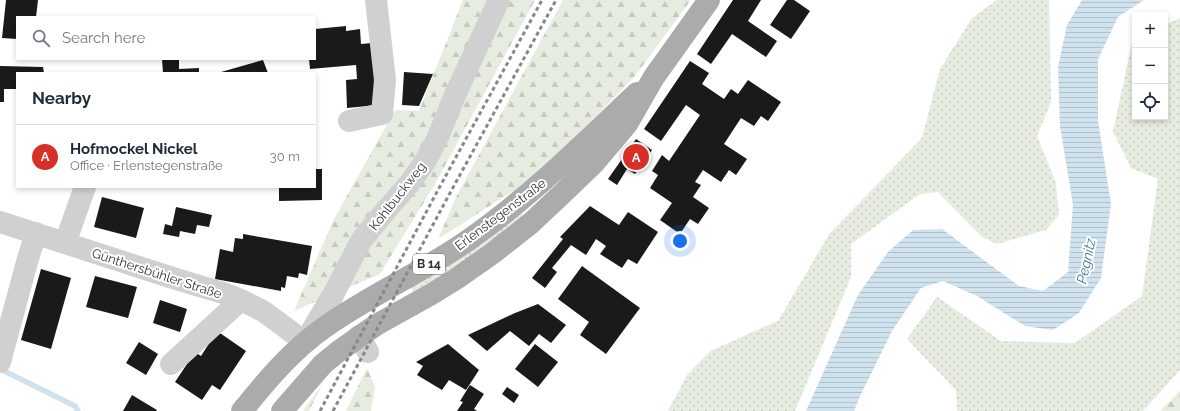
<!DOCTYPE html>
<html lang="en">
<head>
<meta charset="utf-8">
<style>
  :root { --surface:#fff; --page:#f2f2f3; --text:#1f2937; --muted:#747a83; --line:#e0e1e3; --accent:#d93025 }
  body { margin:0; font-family:Raleway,sans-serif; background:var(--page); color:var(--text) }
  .controls { position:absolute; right:12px; top:12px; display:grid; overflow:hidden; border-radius:0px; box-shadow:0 2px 6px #0003 }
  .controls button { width:36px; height:36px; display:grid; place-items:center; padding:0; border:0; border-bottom:1px solid var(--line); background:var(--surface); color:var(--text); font:20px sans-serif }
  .you { position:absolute; left:680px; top:241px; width:14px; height:14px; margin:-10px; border:3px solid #fff; border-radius:50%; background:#1a73e8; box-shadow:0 0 0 6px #1a73e833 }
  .badge { display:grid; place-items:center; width:26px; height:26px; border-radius:50%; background:var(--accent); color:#fff; font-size:13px; font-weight:700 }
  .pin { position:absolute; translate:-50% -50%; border:2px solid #fff; box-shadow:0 1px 4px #0006 }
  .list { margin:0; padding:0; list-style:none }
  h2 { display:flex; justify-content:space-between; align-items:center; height:52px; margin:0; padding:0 16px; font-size:17px }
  h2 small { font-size:13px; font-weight:400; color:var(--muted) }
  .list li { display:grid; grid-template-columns:26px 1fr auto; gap:12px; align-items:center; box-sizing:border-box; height:64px; padding:0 16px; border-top:1px solid var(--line) }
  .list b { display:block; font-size:15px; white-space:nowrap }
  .list p { margin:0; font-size:13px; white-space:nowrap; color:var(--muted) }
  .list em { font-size:13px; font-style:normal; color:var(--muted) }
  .icon { flex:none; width:22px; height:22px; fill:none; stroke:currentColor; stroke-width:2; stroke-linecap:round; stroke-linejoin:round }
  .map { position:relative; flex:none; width:1180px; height:411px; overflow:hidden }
  .search { position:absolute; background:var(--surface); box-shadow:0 2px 6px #0003; left:16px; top:16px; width:300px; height:44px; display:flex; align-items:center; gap:10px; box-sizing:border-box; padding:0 14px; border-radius:0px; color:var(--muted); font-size:15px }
  .panel { position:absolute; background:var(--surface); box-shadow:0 2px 6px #0003; left:16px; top:72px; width:300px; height:116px; border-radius:0px }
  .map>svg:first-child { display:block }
  .grass { fill:url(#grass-dots) }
  .forest { fill:url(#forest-firs) }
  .water { fill:url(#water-rules) }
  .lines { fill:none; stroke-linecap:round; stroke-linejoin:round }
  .stream { stroke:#cfe2ee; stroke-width:5.5 }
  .building { fill:#1a1a1a }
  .minor { stroke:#d0d0d0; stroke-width:22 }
  .major { stroke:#ababab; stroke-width:22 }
  .rail { stroke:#888; stroke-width:3; stroke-dasharray:4 3; stroke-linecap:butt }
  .labels { text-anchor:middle; stroke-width:4; stroke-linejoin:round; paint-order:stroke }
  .shield { fill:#fff; stroke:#707070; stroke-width:1 }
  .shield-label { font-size:12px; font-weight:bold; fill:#333 }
  .street-label { font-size:13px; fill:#333; stroke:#fff }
  .water-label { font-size:14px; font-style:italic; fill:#3f7597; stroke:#fff }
</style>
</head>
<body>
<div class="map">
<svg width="1180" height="411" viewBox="0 0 1180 411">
  <defs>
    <pattern id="grass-dots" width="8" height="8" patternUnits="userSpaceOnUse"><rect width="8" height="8" fill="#e6ecdf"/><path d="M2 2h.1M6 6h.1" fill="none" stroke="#c6cbc0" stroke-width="1.8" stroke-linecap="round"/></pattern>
    <pattern id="forest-firs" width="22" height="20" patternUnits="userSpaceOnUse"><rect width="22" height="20" fill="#e6ecdf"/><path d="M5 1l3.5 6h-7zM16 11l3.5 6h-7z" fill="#c6cbc0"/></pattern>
    <pattern id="water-rules" width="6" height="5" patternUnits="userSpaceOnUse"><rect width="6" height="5" fill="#cfe2ee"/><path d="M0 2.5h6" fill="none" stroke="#b2c2cd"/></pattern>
  </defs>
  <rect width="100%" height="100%" fill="#fff"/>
  <path class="grass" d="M997 0H1049L1051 102 1037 136 1056 183 1059 215 1046 230 997 244 982 237 938 192 920 194 851 244V277L795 411H668L687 375 710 351 778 321 830 233 922 138 940 69 972 18Z
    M1180 18V370L1143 411H957L956 390 907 339 937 297 1001 341 1075 343 1142 296 1158 179 1131 168 1113 132 1132 42 1135 41V117H1165V25Z
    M520 212 527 219 416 296 410 286Z"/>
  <path class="forest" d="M463 0H535L435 184 380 274 294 311 334 219 395 110 419 111Z
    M563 0H691L635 76 581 132 518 188 438 239 456 197Z
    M367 368 375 387 371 411H346Z
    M323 383 309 411H303Z
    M1180 391V411H1160Z"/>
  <path class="water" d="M1082 0H1144L1118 17 1098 59V121L1111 204 1101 278 1079 313 1053 330 1025 326 977 296 943 281 921 288 892 331 860 396 854 411H806L858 295 888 252 913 230 942 229 1019 286 1043 291 1068 272 1073 205 1060 126 1058 67 1067 25Z"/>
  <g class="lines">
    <path class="stream" d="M0 369 75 406 78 411"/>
  </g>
  <path class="building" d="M6 0H38L36 17H17V39L2 38Z
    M733 0H761L748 21 777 41 766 57 732 34 711 64 697 54Z
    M787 0H794L810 11 791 39 770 25Z
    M346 26V31L360 29 361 44 372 43 378 105 347 108 346 80 357 79 356 65 310 69 309 59H315V29Z
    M162 59H179V69L199 68V73H163Z
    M263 60 268 73H221V72Z
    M690 61 709 73 702 84 724 99 731 89 738 94 748 80 781 102 768 121 761 116 754 126 741 118 724 144 747 159 736 175 729 170 721 182 703 170 695 182 701 185 693 197 709 208 698 224 690 219 680 234 660 220 672 203 650 188 658 175 652 171 662 155 669 161 700 115 686 105 661 141 644 129Z
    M0 66 43 67 44 73H17V89H4V102H0Z
    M404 72 433 74 419 106 402 105Z
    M636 139 652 150 635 174 627 169 617 185 608 179Z
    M315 169H322V200L279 201V187H315Z
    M102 197 144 208 136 238 94 227Z
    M590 206 619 225 628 212 658 232 637 264 628 259 622 268 600 254 606 246 596 239 586 255 571 245 552 268 557 272 545 288 532 278 563 239 560 237Z
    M176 207 212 215 209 227 197 225 195 234 180 231 179 237 163 234 165 224 172 226Z
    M243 234 312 246 307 275 299 273 298 278 287 276 285 288 281 287V291L215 279 220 249 233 252 235 238 243 239Z
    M582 266 640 308 606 354 580 335 589 322 558 299Z
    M41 269 71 278 51 349 21 340Z
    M95 276 137 287 128 318 86 307Z
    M160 300 187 309 180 332 153 323Z
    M538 304 566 325 551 343 539 334 529 346 510 331 487 351 468 335 515 313Z
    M217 331 246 351 220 390 212 385 202 400 175 382 195 352 201 356Z
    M139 342 158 354 146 375 126 363Z
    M448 344 479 370 466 390 449 380 442 390 417 375 423 366 416 362Z
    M535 344 558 362 538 387 515 369Z
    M470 385 484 394 474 409 477 411H457L463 402 460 401Z
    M507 387 519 395 514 403 502 394Z
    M132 395 157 410 156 411H123Z"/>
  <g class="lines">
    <path class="minor" d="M349 121 382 114 385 80 376 0
      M0 222 176 279 223 293 241 300 263 311 305 342 333 295 361 241 382 215 409 184 425 162 438 137 455 95 499 0
      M65 243 85 187
      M359 336 368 352
      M0 362 27 262 36 233
      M171 364 241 300"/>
    <path class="major" d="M242 411C267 380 292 350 325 327 370 295 421 273 467 241 529 198 582 145 637 93
      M282 411 323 364 339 351 376 325 430 295 456 279 493 253 531 223 563 193 595 162 627 124 654 77 709 0"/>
    <path class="rail" d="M320 411 438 190 542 0
      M333 411 450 193 556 0"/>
  </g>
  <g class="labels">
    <rect class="shield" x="413" y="254" width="32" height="20" rx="3"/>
    <g class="shield-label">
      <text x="429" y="268">B 14</text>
    </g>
    <g class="street-label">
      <text transform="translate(397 196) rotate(-52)" y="5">Kohlbuckweg</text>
      <text transform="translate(500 214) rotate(-37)" y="5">Erlenstegenstraße</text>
      <text transform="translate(157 273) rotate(18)" y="5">Günthersbühler Straße</text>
    </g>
    <g class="water-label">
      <text transform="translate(1086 261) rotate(-78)" y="5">Pegnitz</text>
    </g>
  </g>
</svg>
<div class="controls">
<button>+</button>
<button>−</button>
<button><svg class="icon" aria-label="locate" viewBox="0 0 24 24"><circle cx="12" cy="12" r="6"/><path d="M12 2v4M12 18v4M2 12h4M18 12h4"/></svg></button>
</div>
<div class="you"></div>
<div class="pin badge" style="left:636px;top:157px">A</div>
<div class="search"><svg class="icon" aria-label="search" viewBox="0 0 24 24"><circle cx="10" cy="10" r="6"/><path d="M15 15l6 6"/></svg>Search here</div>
<section class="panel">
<h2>Nearby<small></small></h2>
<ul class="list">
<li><span class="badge">A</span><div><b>Hofmockel Nickel</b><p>Office · Erlenstegenstraße</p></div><em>30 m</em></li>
</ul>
</section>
</div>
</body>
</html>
